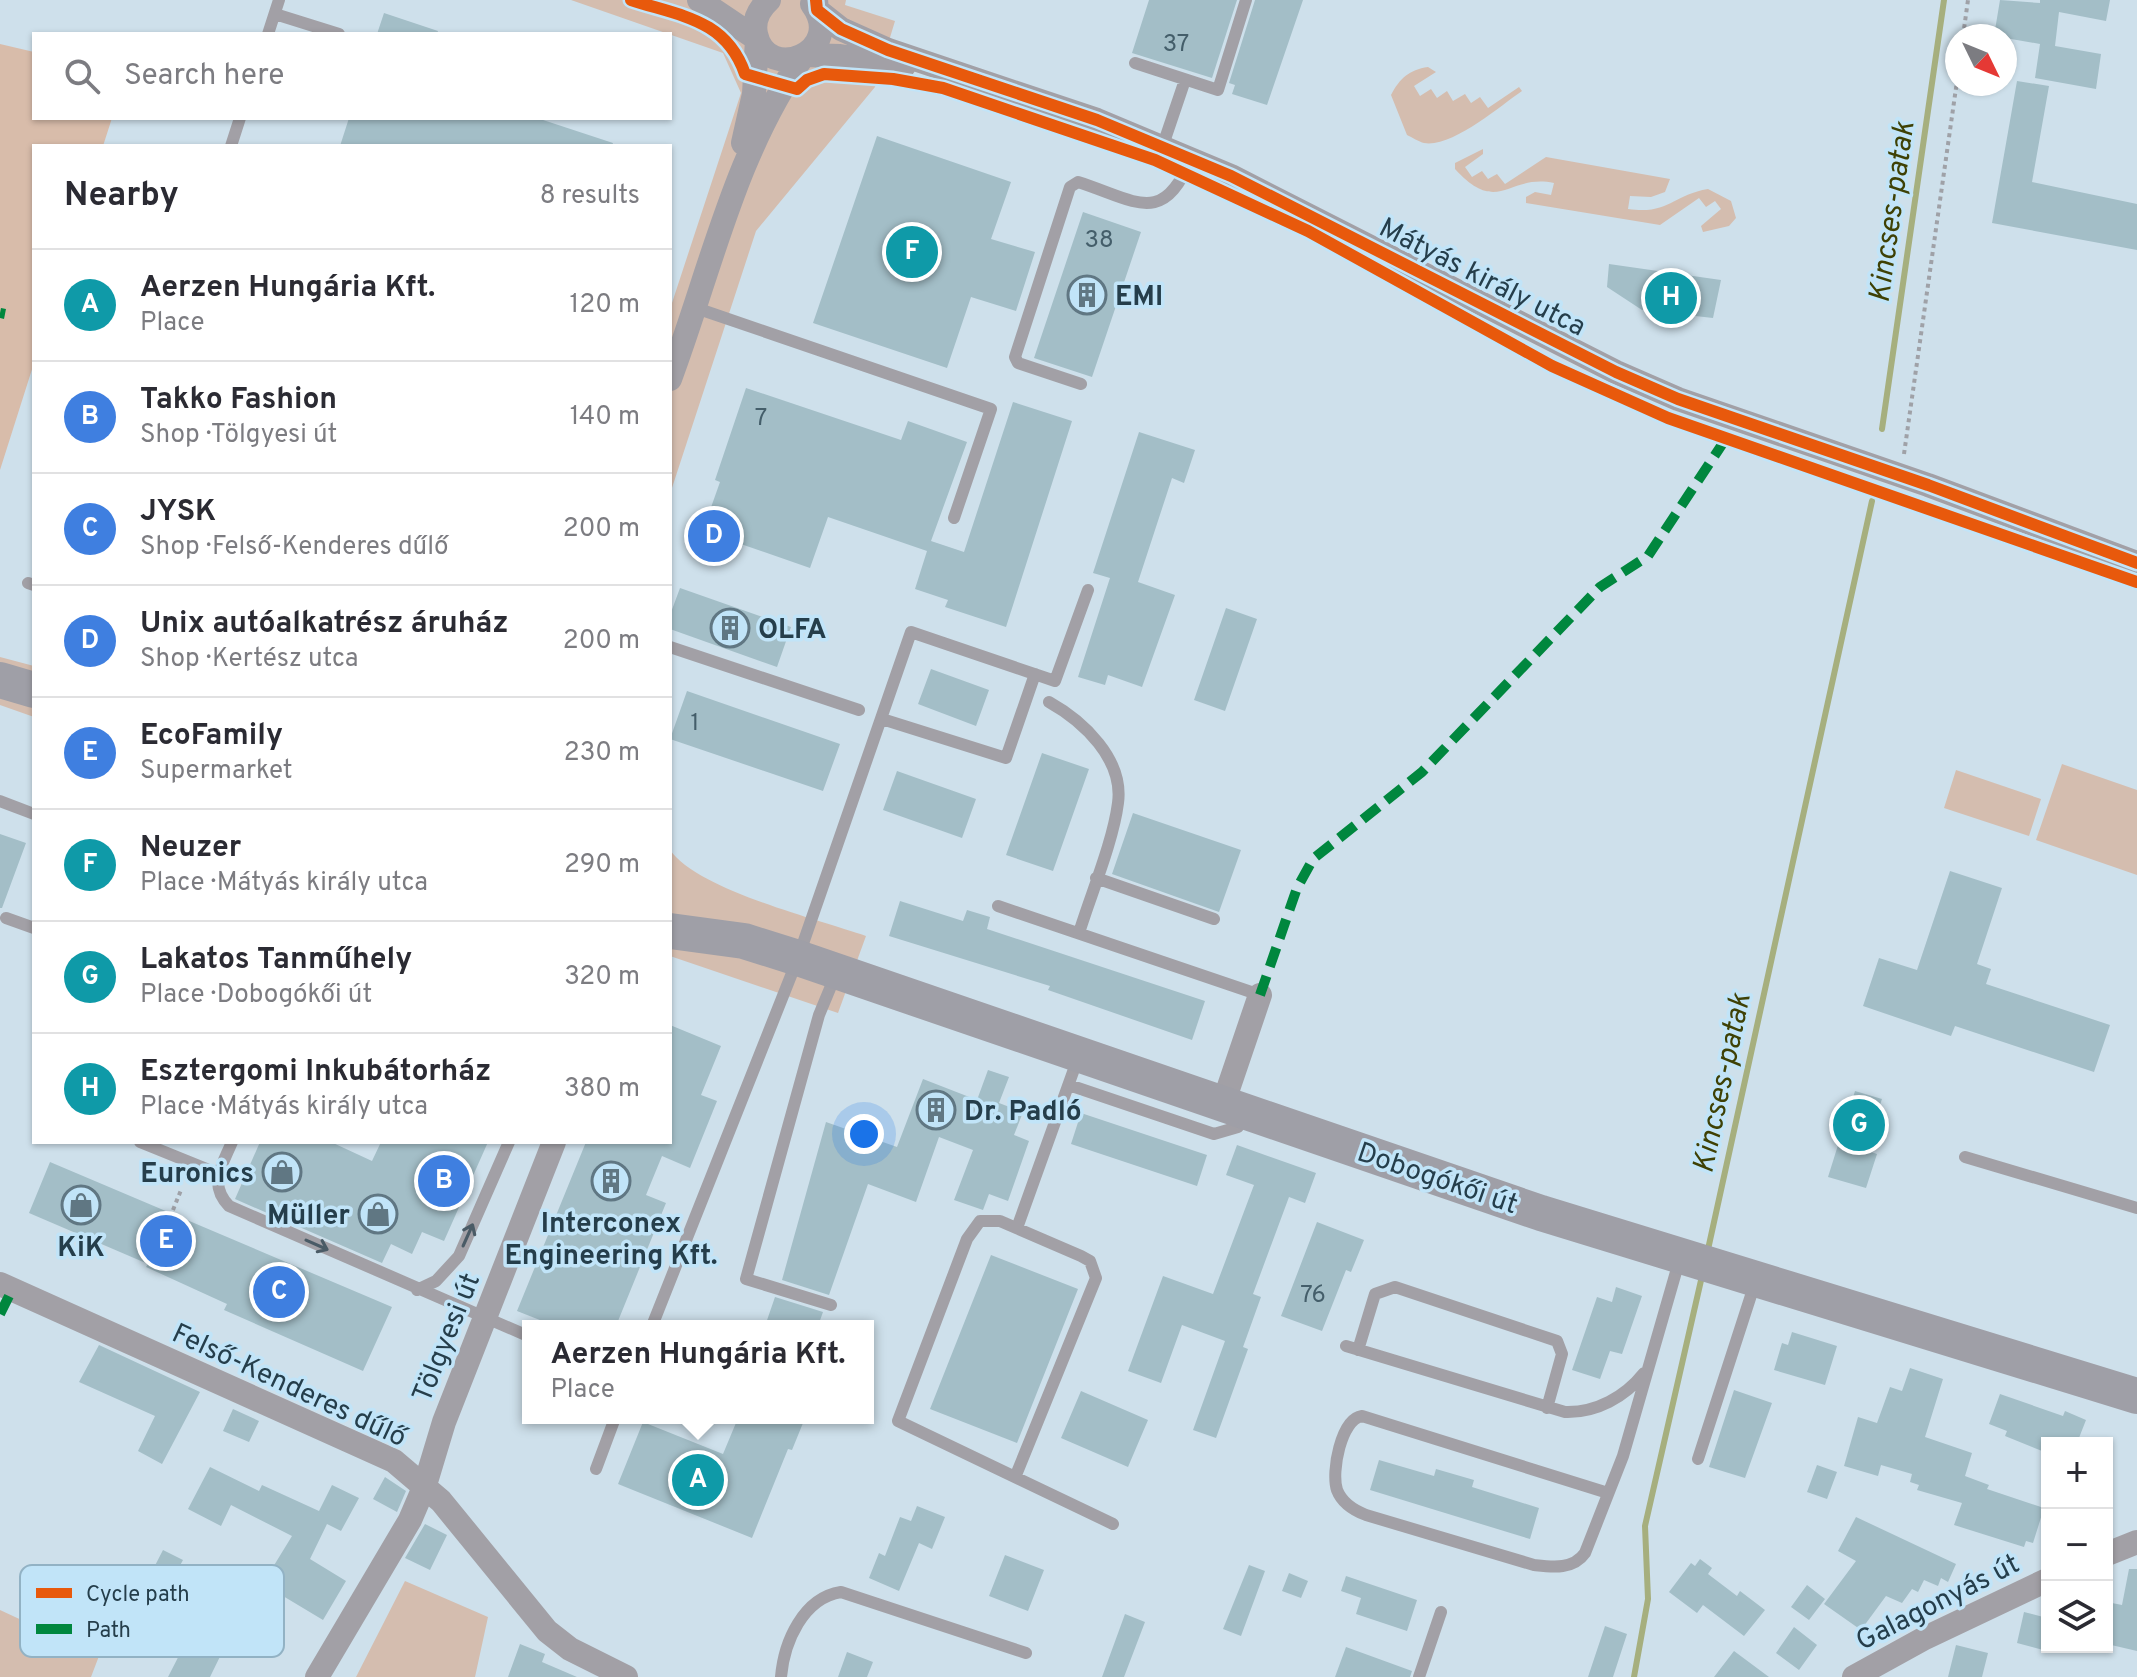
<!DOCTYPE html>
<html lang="en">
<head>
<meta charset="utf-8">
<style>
  :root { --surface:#fff; --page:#f2f2f3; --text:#2b2b33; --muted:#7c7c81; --line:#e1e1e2; --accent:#1a73e8 }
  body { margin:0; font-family:Overpass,sans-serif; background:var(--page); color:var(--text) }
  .controls { position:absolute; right:24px; bottom:24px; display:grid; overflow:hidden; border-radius:0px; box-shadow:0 2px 6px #0004 }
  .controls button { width:72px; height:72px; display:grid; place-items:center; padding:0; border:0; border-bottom:2px solid var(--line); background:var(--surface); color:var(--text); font:40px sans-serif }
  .compass { position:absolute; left:1945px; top:24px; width:72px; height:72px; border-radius:50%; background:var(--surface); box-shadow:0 2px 6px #0004; rotate:133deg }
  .you { position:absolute; left:864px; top:1134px; width:28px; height:28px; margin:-20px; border:6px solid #fff; border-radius:50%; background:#1a73e8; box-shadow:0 0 0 12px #1a73e833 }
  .badge { display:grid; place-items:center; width:52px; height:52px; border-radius:50%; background:var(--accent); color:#fff; font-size:26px; font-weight:700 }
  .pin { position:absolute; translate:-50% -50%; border:4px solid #fff; box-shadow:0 2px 8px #0006 }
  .popup { position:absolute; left:522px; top:1320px; width:352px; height:104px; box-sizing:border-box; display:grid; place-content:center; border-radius:0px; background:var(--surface); filter:drop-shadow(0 2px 6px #0005); font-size:26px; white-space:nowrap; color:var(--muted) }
  .popup b { font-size:30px; color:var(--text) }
  .popup::after { content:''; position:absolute; left:50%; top:100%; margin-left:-16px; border:16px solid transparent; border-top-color:var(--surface) }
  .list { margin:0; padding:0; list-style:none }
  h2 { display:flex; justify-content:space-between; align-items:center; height:104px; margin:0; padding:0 32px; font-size:34px }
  h2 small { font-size:26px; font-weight:400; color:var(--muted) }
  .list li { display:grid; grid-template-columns:52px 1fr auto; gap:24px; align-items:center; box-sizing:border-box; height:112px; padding:0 32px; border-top:2px solid var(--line) }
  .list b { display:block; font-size:30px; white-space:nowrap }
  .list p { margin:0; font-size:26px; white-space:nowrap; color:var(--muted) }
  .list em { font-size:26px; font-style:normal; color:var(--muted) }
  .icon { flex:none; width:44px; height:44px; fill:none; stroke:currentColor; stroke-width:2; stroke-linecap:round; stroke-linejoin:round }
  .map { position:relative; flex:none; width:2137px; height:1677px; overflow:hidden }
  .search { position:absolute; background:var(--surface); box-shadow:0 2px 6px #0004; left:32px; top:32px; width:640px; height:88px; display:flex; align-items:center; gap:20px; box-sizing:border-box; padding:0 28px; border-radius:0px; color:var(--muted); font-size:30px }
  .panel { position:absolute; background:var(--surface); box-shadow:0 2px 6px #0004; left:32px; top:144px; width:640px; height:1000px; border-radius:0px }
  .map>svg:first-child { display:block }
  .green { fill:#d4bdaf }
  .forest { fill:#d8bcaa }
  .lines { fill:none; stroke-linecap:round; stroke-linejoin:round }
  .stream { stroke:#a6af7e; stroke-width:6 }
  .building { fill:#a3bec7 }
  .path { stroke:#9fa1a7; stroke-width:4; stroke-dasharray:4 4; stroke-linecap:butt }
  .lane { stroke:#a2a0a6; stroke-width:12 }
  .street { stroke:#a2a0a6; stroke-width:24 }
  .secondary { stroke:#9f9fa7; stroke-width:36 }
  .quiet { stroke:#00873e; stroke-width:10; stroke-dasharray:20 10; stroke-linecap:butt }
  .cycleway-casing { stroke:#c1e4f8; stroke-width:17 }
  .cycleway { stroke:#e8590c; stroke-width:12 }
  .oneway { stroke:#4a5b66 }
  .labels { text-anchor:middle; stroke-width:7; stroke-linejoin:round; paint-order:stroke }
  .number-label { font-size:24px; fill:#445e6a }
  .street-label { font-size:28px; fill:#253e4b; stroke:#c1e4f8 }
  .poi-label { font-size:28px; font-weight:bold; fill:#253e4b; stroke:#c1e4f8; text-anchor:start }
  .water-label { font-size:30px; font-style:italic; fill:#3e4105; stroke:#c1e4f8 }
  .key { fill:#c1e4f8; stroke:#92b2c4; stroke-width:2 }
  .key-label { font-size:22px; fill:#253e4b }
</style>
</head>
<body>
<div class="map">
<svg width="2137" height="1677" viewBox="0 0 2137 1677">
  <rect width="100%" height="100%" fill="#cee0eb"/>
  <path class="green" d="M571 0H846L845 5 895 21 875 87 756 231 670 494V309L741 93 723 53Z
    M1428 67 1436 72 1414 86 1420 96 1431 89 1437 98 1447 91 1453 101 1465 94 1471 103 1480 97 1488 108 1519 87 1522 91C1500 106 1452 148 1424 143 1419 142 1412 137 1407 135L1391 95C1400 78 1409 70 1428 67Z
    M1483 149V154L1465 167 1472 177 1482 171 1488 179 1497 174 1505 184 1546 157 1670 179 1665 192 1651 197 1630 196 1628 209C1669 215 1672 195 1708 189L1731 201 1736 218 1729 226 1703 232 1701 226 1721 209 1715 201 1706 207 1699 198 1660 225 1526 203V197L1535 192 1551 195 1554 183C1508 173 1499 217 1455 169V163Z
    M0 657 34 666V717L0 705Z
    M2062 764 2137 790V875L2036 840Z
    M1956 770 2041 799 2029 836 1944 808Z
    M670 850C698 890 817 919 866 936L838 1013 670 956Z
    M405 1581 488 1617 475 1677H356Z
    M0 1610 99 1656 91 1677H0Z"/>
  <path class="forest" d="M0 44 34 52V118H112L103 146H34V363L0 470Z"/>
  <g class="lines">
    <path class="stream" d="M1882 429 1944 0
      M1707 1254 1872 501
      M1634 1677 1648 1599 1645 1526 1702 1276"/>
  </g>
  <path class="building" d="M1149 0H1237L1212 78 1132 53Z
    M1255 0H1303L1267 105 1232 94 1235 85 1229 83Z
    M2000 0 2040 3V0H2110L2106 21 2059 12 2055 46 2101 54 2096 89 2035 78 2040 44 1994 36Z
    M384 13 438 31 437 34H377Z
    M2017 81 2049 86 2032 182 2137 204V250L1992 223Z
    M349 118H537L613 143 612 146H340Z
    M877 136 1011 182 991 239 1035 252 1016 311 971 297 947 368 813 323Z
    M1083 212 1141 232 1092 377 1034 358Z
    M1609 264 1721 280 1713 318 1642 310 1607 287Z
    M746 388 901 440 908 421 967 442 931 541 964 552 1013 402 1072 421 1006 627 945 607 948 600 915 589 927 551 828 517 810 568 735 542 730 555 698 544 720 482 715 480Z
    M1139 432 1195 450 1184 483 1172 478 1138 582 1175 595 1142 687 1108 675 1105 685 1078 677 1110 578 1093 573Z
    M680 588 791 627 777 667 670 629V615Z
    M1226 608 1257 619 1225 711 1194 700Z
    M931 669 989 690 976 726 918 704Z
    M687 691 840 744 823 791 670 739Z
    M1042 753 1089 769 1053 871 1006 855Z
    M897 771 976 799 962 838 883 810Z
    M1133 813 1241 850 1219 912 1112 874Z
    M0 834 26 843 2 908H0Z
    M1950 871 2002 888 1977 964 1991 969 1986 984 2110 1025 2094 1072 1955 1026 1951 1036 1863 1006 1879 958 1917 970Z
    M900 901 963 921 967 910 990 917 987 929 1205 1001 1192 1040 1048 990 1050 986 889 936Z
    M670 1025 721 1046 701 1095 717 1101 690 1168 662 1156 646 1195 666 1203 616 1326H555L517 1311 586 1142H670Z
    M988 1070 1009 1077 999 1103 1023 1112 1014 1135 1029 1141 1008 1201 989 1194 983 1210 954 1200 973 1150 939 1137 916 1202 868 1184 829 1295 782 1280 826 1122 897 1147 923 1079 977 1100Z
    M1855 1091 1882 1099 1865 1150 1877 1154 1866 1188 1828 1177Z
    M1081 1113 1207 1155 1197 1186 1071 1144Z
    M260 1142H331L372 1161 381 1142H488L444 1241 422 1232 412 1254 391 1244 382 1263 235 1199Z
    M1237 1145 1316 1173 1305 1203 1289 1197 1253 1294 1261 1297 1243 1347 1248 1349 1216 1438 1193 1430 1225 1341 1182 1325 1161 1383 1128 1371 1163 1276 1213 1294 1254 1185 1226 1175Z
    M50 1162 392 1307 363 1371 224 1310 227 1304 146 1267 148 1264 29 1213Z
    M1317 1222 1364 1240 1351 1272 1346 1270 1322 1331 1281 1316Z
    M991 1255 1078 1289 1017 1443 930 1409Z
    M1616 1287 1642 1296 1622 1354 1610 1351 1600 1379 1572 1370 1597 1297 1612 1302Z
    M775 1297 823 1312 818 1326H765Z
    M1792 1332 1837 1346 1825 1385 1774 1370 1782 1343 1788 1345Z
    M99 1345 200 1392 162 1464 138 1451 155 1416 79 1382Z
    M1910 1368 1943 1379 1925 1437 1972 1453 1965 1476 1989 1485 1987 1489 2044 1508 2033 1543 2026 1541 2024 1547 1954 1525 1962 1503 1917 1490 1919 1485 1910 1482 1912 1474 1881 1465 1878 1476 1844 1466 1858 1417 1877 1423 1890 1387 1902 1391Z
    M1734 1390 1772 1403 1745 1478 1709 1467Z
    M1081 1391 1148 1420 1128 1467 1061 1438Z
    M2000 1394 2063 1416 2065 1411 2086 1420 2077 1443 2058 1437 2056 1443H2047V1453L2005 1436 2007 1431 1989 1424Z
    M233 1409 259 1421 249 1442 223 1431Z
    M738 1418H791L803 1423 792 1450 788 1449 752 1538 618 1484 643 1422 723 1454Z
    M1379 1460 1434 1476 1436 1469 1474 1480 1472 1487 1539 1508 1530 1539 1370 1490Z
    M1817 1465 1837 1472 1827 1499 1807 1492Z
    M210 1467 259 1491 262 1485 319 1511 332 1485 359 1498 341 1531 327 1524 310 1559 346 1581 323 1620 278 1593 269 1607 254 1598 292 1536 231 1505 221 1526 188 1509Z
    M385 1477 406 1491 397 1512 373 1499Z
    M917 1506 945 1517 932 1549 919 1543 899 1591 869 1578 879 1553 885 1556 900 1517 911 1521Z
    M1856 1517 1956 1564 1948 1582 1941 1578 1938 1586 1924 1580 1918 1592 1912 1589 1902 1603 1886 1596 1861 1630 1824 1604 1856 1561 1838 1551Z
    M425 1524 447 1535 430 1570 405 1558Z
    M163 1550 183 1560 177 1571 212 1587 206 1600 170 1585 146 1632 126 1622Z
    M1005 1555 1044 1570 1028 1611 989 1596Z
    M1700 1559 1712 1568 1708 1574 1737 1596 1740 1591 1765 1610 1744 1636 1703 1605 1697 1613 1669 1592 1691 1563 1695 1566Z
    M1249 1565 1265 1571 1241 1636 1223 1629Z
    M2129 1569H2137V1651L2107 1644V1602L2122 1605Z
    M1289 1573 1308 1581 1301 1598 1282 1591Z
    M1346 1576 1417 1600 1407 1631 1356 1614 1361 1598 1341 1591Z
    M1807 1585 1825 1599 1809 1620 1791 1607Z
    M229 1594 253 1607 240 1631 234 1628 210 1677H168L189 1636 202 1642Z
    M2024 1612 2047 1618V1651L2017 1643Z
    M1125 1614 1145 1622 1124 1677H1102Z
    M1605 1626 1627 1634 1613 1677H1588Z
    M1794 1627 1817 1645 1799 1670 1776 1653Z
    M520 1644 545 1654 542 1662 577 1677H508Z
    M1956 1645 1988 1653 1982 1677H1948Z
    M1346 1647 1412 1671 1410 1677H1335Z
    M1734 1651 1769 1677H1714Z
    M847 1652 873 1662 867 1677H838Z"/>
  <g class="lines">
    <path class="path" d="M1963 36 1968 0
      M1904 454 1957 81
      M173 1210 181 1190"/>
    <path class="lane" d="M275 14 339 34
      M268 34 279 0
      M1135 63 1218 90 1246 0
      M1163 145 1185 80
      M231 146 240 118
      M696 308 991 409 954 518
      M1081 384 1018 363 1015 357 1070 187 1078 182C1135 200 1163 228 1191 158
      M28 583 34 585
      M670 647 859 710
      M1049 702C1083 721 1124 759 1118 803 1113 842 1091 894 1079 933
      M882 719 1006 758 1035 674
      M0 801 34 814
      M1096 878 1214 919
      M998 906 1260 995
      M6 918 34 928
      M1069 1085 1214 1134 1238 1127 1246 1115
      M140 1142 219 1174
      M232 1142C222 1166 208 1184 229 1206L528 1336
      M1965 1157 2137 1208
      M1017 1228 1078 1058
      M417 1290 436 1281 459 1256 509 1142
      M831 1305 746 1279 819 1015 836 974
      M652 1326 798 958 911 632 1055 681 1088 590
      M1346 1346 1565 1412C1596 1413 1625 1397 1644 1373
      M1358 1350 1375 1294 1395 1287 1557 1341 1562 1354 1547 1408
      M1698 1459 1755 1283
      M596 1469 615 1418
      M1016 1475 1096 1278 1090 1261 1081 1256 1000 1221H980L967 1239 898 1421 1113 1524
      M1608 1493 1362 1416C1341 1419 1331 1472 1337 1490 1342 1503 1353 1510 1366 1515L1534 1565C1552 1567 1573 1570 1585 1553L1623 1456 1680 1258
      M781 1677C784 1642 803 1598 841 1592L1026 1653
      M1419 1677 1441 1612"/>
    <path class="street" d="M699 0 757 39
      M769 0C759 9 753 20 756 34 767 85 847 51 812 4
      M816 0 817 10 841 29 888 50 1097 120 1231 176 1616 372 1678 399 1928 485 2137 563
      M743 143 754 94 757 39
      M670 379C711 269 735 152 804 55L840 56 904 66
      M1223 1104 1260 995
      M0 1284 394 1461 441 1501 547 1631 570 1649 626 1677
      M2107 1554 2137 1542
      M317 1677 410 1520 425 1485 444 1422 554 1142
      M1854 1677 1923 1639 2047 1580"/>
    <path class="secondary" d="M0 680 34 690
      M670 931 744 941 798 958 1541 1213 2137 1396"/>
    <path class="quiet" d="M0 313 5 314
      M1260 995 1297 888 1313 859 1422 772 1600 587 1648 556 1729 434
      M0 1314 12 1290"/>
    <g class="cycleway-casing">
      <path id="cycleway" d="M631 0C680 16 726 19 745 74L797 89 807 80 824 74 893 79 943 88 1155 160 1308 231 1552 366 1668 418 2137 582
        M816 0 817 10 841 29 888 50 1097 120 1231 176 1616 372 1678 399 1928 485 2137 563"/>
    </g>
    <use href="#cycleway" class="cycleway"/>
  </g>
  <defs><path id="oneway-shaft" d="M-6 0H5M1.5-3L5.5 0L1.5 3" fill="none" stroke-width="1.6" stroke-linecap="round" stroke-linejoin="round" transform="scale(2)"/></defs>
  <g class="oneway">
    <use href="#oneway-shaft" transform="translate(468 1235) rotate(-66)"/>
    <use href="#oneway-shaft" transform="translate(317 1245) rotate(24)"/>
  </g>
  <defs>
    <g id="building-ring" transform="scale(2)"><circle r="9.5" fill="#c1e4f8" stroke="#607783" stroke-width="1.5"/><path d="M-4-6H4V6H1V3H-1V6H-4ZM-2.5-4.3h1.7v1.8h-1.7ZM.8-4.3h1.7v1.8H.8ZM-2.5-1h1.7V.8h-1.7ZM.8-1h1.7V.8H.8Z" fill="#607783"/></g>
    <g id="shop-ring" transform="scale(2)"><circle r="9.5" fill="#c1e4f8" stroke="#607783" stroke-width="1.5"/><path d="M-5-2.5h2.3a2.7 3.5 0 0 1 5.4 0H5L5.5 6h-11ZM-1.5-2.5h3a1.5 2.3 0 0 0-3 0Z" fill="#607783"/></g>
  </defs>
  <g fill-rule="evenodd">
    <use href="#building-ring" x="1087" y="295"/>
    <use href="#building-ring" x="730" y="628"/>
    <use href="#building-ring" x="936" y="1110"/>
    <use href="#shop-ring" x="282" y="1172"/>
    <use href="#building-ring" x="611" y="1181"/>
    <use href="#shop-ring" x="81" y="1205"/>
    <use href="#shop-ring" x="378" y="1214"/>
  </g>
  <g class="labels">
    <g class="number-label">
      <text x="1176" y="51">37</text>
      <text x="1099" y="247">38</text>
      <text x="761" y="425">7</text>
      <text x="695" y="730">1</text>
      <text x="1313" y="1302">76</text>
    </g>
    <g class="street-label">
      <text transform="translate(1483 276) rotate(27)" y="10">Mátyás király utca</text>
      <text transform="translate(1438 1177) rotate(19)" y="10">Dobogókői út</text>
      <text transform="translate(445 1337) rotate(-68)" y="10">Tölgyesi út</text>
      <text transform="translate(290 1384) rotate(25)" y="10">Felső-Kenderes dűlő</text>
      <text transform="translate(1937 1601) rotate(-27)" y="10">Galagonyás út</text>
    </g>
    <g class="poi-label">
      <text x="1115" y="305">EMI</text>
      <text x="758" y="638">OLFA</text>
      <text x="964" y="1120">Dr. Padló</text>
      <text x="254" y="1182" text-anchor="end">Euronics</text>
      <text x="350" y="1224" text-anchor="end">Müller</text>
      <text x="611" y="1232" text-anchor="middle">Interconex<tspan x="611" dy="32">Engineering Kft.</tspan></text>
      <text x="81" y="1256" text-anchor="middle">KiK</text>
    </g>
    <g class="water-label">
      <text transform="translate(1891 212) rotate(-82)" y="10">Kincses-patak</text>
      <text transform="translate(1721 1083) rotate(-78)" y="10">Kincses-patak</text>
    </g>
  </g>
  <rect x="20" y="1565" width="264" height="92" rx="12" class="key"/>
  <rect x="36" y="1588" width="36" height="10" fill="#e8590c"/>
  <rect x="36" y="1624" width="36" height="10" fill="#00873e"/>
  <g class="key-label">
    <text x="86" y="1601">Cycle path</text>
    <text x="86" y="1637">Path</text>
  </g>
</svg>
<div class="controls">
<button>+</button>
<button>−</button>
<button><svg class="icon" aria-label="layers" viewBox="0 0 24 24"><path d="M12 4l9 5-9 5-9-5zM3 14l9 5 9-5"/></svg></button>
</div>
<svg class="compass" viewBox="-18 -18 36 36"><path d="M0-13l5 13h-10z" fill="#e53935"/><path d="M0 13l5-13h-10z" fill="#7c7c81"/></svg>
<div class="you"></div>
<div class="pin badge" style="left:698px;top:1480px;background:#0f9aa8">A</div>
<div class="popup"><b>Aerzen Hungária Kft.</b>Place</div>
<div class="pin badge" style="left:444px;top:1181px;background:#3f7fe0">B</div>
<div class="pin badge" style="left:279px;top:1292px;background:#3f7fe0">C</div>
<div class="pin badge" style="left:714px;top:536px;background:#3f7fe0">D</div>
<div class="pin badge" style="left:166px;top:1241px;background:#3f7fe0">E</div>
<div class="pin badge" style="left:912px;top:252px;background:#0f9aa8">F</div>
<div class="pin badge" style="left:1859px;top:1125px;background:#0f9aa8">G</div>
<div class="pin badge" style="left:1671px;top:298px;background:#0f9aa8">H</div>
<div class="search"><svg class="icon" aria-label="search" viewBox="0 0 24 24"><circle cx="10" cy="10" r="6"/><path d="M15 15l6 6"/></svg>Search here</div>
<section class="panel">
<h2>Nearby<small>8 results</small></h2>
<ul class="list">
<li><span class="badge" style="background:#0f9aa8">A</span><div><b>Aerzen Hungária Kft.</b><p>Place</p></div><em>120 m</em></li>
<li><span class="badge" style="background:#3f7fe0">B</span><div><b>Takko Fashion</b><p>Shop · Tölgyesi út</p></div><em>140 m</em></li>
<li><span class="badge" style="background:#3f7fe0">C</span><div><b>JYSK</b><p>Shop · Felső-Kenderes dűlő</p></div><em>200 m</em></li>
<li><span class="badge" style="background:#3f7fe0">D</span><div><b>Unix autóalkatrész áruház</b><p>Shop · Kertész utca</p></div><em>200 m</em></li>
<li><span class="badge" style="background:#3f7fe0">E</span><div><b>EcoFamily</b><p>Supermarket</p></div><em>230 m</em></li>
<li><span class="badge" style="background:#0f9aa8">F</span><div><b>Neuzer</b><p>Place · Mátyás király utca</p></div><em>290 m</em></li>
<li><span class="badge" style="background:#0f9aa8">G</span><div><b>Lakatos Tanműhely</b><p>Place · Dobogókői út</p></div><em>320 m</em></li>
<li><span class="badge" style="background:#0f9aa8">H</span><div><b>Esztergomi Inkubátorház</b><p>Place · Mátyás király utca</p></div><em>380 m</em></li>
</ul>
</section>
</div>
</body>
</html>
